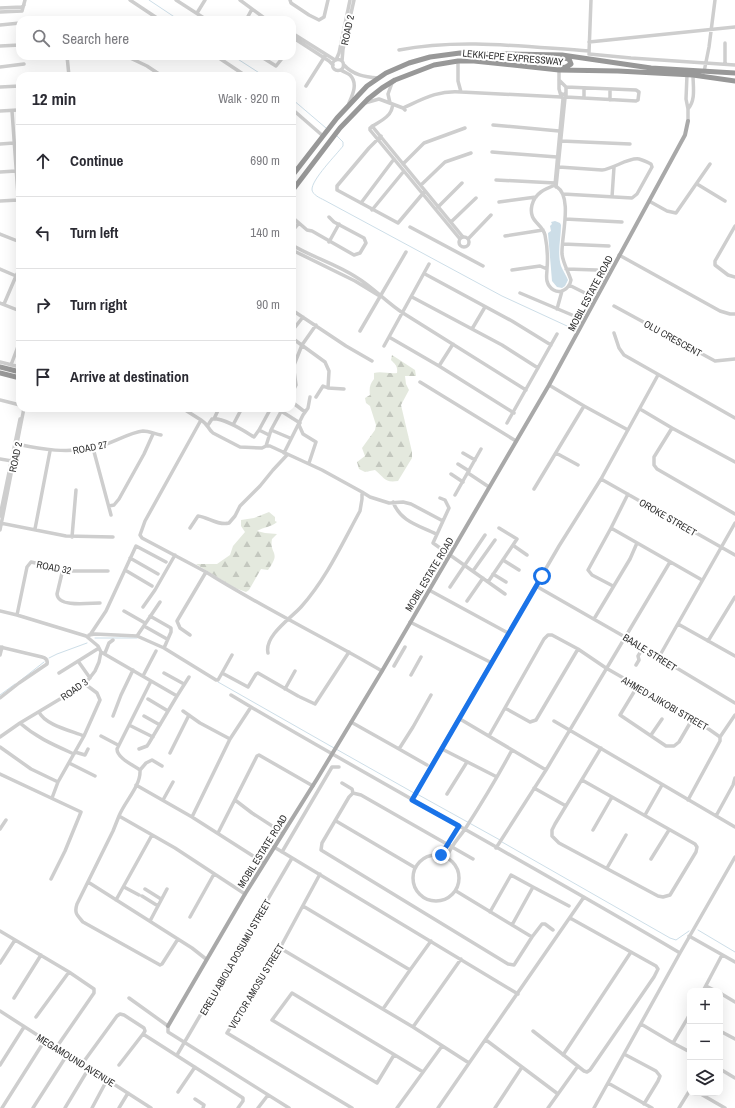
<!DOCTYPE html>
<html lang="en">
<head>
<meta charset="utf-8">
<style>
  :root { --surface:#fff; --page:#f2f2f3; --text:#2b2b33; --muted:#7c7c81; --line:#e1e1e2 }
  body { margin:0; font-family:"Archivo Narrow",sans-serif; background:var(--page); color:var(--text) }
  .controls { position:absolute; right:12px; bottom:12px; display:grid; overflow:hidden; border-radius:8px; box-shadow:0 4px 16px #0002 }
  .controls button { width:36px; height:36px; display:grid; place-items:center; padding:0; border:0; border-bottom:1px solid var(--line); background:var(--surface); color:var(--text); font:20px sans-serif }
  .stop { position:absolute; width:12px; height:12px; margin:-9px; border:3px solid #1a73e8; border-radius:50%; background:#fff }
  .stop.end { background:#1a73e8; border-color:#fff; box-shadow:0 1px 4px #0008 }
  .list { margin:0; padding:0; list-style:none }
  h2 { display:flex; justify-content:space-between; align-items:center; height:52px; margin:0; padding:0 16px; font-size:17px }
  h2 small { font-size:13px; font-weight:400; color:var(--muted) }
  .list li { display:grid; grid-template-columns:26px 1fr auto; gap:12px; align-items:center; box-sizing:border-box; height:72px; padding:0 16px; border-top:1px solid var(--line) }
  .list b { display:block; font-size:15px; white-space:nowrap }
  .list em { font-size:13px; font-style:normal; color:var(--muted) }
  .icon { flex:none; width:22px; height:22px; fill:none; stroke:currentColor; stroke-width:2; stroke-linecap:round; stroke-linejoin:round }
  .map { position:relative; flex:none; width:735px; height:1108px; overflow:hidden }
  .search { position:absolute; background:var(--surface); box-shadow:0 4px 16px #0002; left:16px; top:16px; width:280px; height:44px; display:flex; align-items:center; gap:10px; box-sizing:border-box; padding:0 14px; border-radius:12px; color:var(--muted); font-size:15px }
  .panel { position:absolute; background:var(--surface); box-shadow:0 4px 16px #0002; left:16px; top:72px; width:280px; height:340px; border-radius:12px }
  .map>svg:first-child { display:block }
  .forest { fill:url(#forest-firs) }
  .water { fill:#cddee8 }
  .lines { fill:none; stroke-linecap:round; stroke-linejoin:round }
  .stream { stroke:#cddee8; stroke-width:1 }
  .minor { stroke:#cecece; stroke-width:3.5 }
  .major { stroke:#a9a9a9; stroke-width:4 }
  .highway { stroke:#989898; stroke-width:5 }
  .route { stroke:#1a73e8; stroke-width:5 }
  .labels { text-anchor:middle; stroke-width:4; stroke-linejoin:round; paint-order:stroke }
  .street-label { font-size:10px; fill:#313131; stroke:#fff }
</style>
</head>
<body>
<div class="map">
<svg width="735" height="1108" viewBox="0 0 735 1108">
  <defs>
    <pattern id="forest-firs" width="22" height="20" patternUnits="userSpaceOnUse"><rect width="22" height="20" fill="#e4e9de"/><path d="M5 1l3.5 6h-7zM16 11l3.5 6h-7z" fill="#c4c8bf"/></pattern>
  </defs>
  <rect width="100%" height="100%" fill="#fff"/>
  <path class="forest" d="M392 355 415 370 416 376H405L406 384 409 390 401 405 412 452V458L398 481C384 483 385 478 375 470L365 472 359 469 357 462 365 456 362 448 375 430 376 425 370 406 366 403 365 398 370 395C369 388 370 384 374 379V373C381 371 389 374 397 373 398 366 395 364 391 360Z
    M269 512 275 517V521L277 522C271 527 264 527 257 531L265 533 277 534 272 539C269 555 282 551 268 570L261 569 249 590 246 592 235 588 196 564H217L230 555 233 546 245 532 241 526V520L254 518Z"/>
  <path class="water" d="M555 221 560 223 561 225C561 239 557 252 561 266 563 271 566 275 568 280L565 286 562 288 557 287 552 281 548 233 551 231 550 226 552 224 551 222Z"/>
  <g class="lines">
    <path class="stream" d="M149 0 179 20
      M233 56 264 76
      M292 99 326 128
      M337 136 343 142V146C337 154 311 180 312 190 313 195 320 198 324 200L502 296 567 326
      M95 638H137
      M49 658 57 654 87 643
      M21 680 44 662
      M218 682 334 748
      M0 695 15 684
      M336 749 414 793
      M417 794 500 840
      M502 842 670 938 676 940 689 931
      M698 930 735 952"/>
    <path class="minor" d="M130 0 160 20
      M176 0 207 20
      M240 0 267 20
      M290 0 291 3 309 15 319 20 324 17 328 0
      M0 8 22 7 24 5
      M0 12 22 11 25 0
      M197 13 205 0
      M246 20 252 9
      M0 25 20 23
      M292 33 335 60
      M292 37 329 61 333 65
      M589 42 735 27
      M292 43 296 37
      M0 46 20 45
      M399 50C461 38 526 47 589 51
      M589 53 591 0
      M589 54 631 58 735 65
      M67 56 69 76
      M126 56 147 66 162 76
      M216 56 246 76
      M260 56 276 66 284 56
      M332.5 65a5.5 5.5 0 1 1 11 0a5.5 5.5 0 1 1-11 0Z
      M336 60 339 53 350 0
      M342 61 343 49 354 0
      M458 61V81L461 92 561 97
      M725 64V43
      M344 65C353 75 365 77 378 78
      M0 67 24 64
      M341 70C344 72 347 73 350 75 358 83 353 94 349 103
      M559 70V89L561 96
      M704 72 709 47 715 0
      M687 75 686 99 688 109V121
      M559 80 566 87V97L564 99 561 97 562 94 566 95
      M306 86 325 56
      M0 87 20 86
      M566 97 636 101 638 100 639 92 636 90 566 87
      M584 98V88
      M563 99 555 185 556 187 565 98
      M610 100V89
      M365 103 379 99 403 108 405 110
      M390 103 388 94 392 83
      M393 105C392 107 392 109 391 111 388 119 376 123 370 128V130L460 239
      M403 108C423 99 438 90 461 92
      M292 109 323 136
      M688 109C696 100 693 87 693 75
      M0 111 18 110
      M12 111 20 223
      M493 125 559 131
      M372 126 463 237
      M381 136 369 148 337 186V190L398 223 425 191
      M561 141 630 144
      M0 144 14 143
      M492 152 557 157
      M403 164 424 143 465 128
      M559 167 602 170C613 169 629 157 639 159 643 160 647 162 651 164L652 167 637 194 632 198 563 194
      M0 172 16 171
      M496 180 555 183
      M697 184 725 201
      M421 185 445 162 471 153
      M555 185C545 189 535 193 532 205 528 222 542 223 545 235 547 245 548 258 547 269 547 273 546 277 547 281 549 289 557 294 564 290 568 288 570 285 571 280 568 271 563 263 562 254 561 238 573 197 557 187
      M612 197 614 167
      M0 201 18 200
      M649 201 667 211 676 213 710 164
      M499 202 536 197
      M361 203 394 159
      M438 207 462 183
      M372 210 404 171
      M292 217 307 230 312 231 354 255 360 253 366 243 364 238 334 222 329 217
      M565 219 622 222
      M451 222 476 198
      M735 226 715 261V265L728 275 735 277
      M410 227 483 266
      M292 231 299 223
      M0 234 20 242
      M505 236 543 230
      M459 242a5 5 0 1 1 10 0a5 5 0 1 1-10 0Z
      M468 239 491 215
      M329 242 339 224
      M563 244 609 246
      M292 245C312 257 336 264 356 277 373 287 386 302 403 313L526 390
      M292 250 355 281 378 295
      M619 255 720 311 730 314H735
      M0 269 16 276 4 304
      M566 269 597 270
      M512 270 540 266 547 269
      M425 274 512 321 551 345
      M16 276 20 268
      M569 285 585 293
      M520 293 572 315
      M412 297 502 345 538 368
      M0 303 20 311
      M614 306 715 361 735 359
      M557 309 562 291
      M292 310 346 346 372 361
      M472 329 485 307
      M292 331 303 317
      M360 331 406 252
      M614 333 619 348 624 355 735 418
      M389 337 439 366 514 413
      M292 338 325 362 329 371 328 388 323 386 316 397
      M384 346 429 264
      M0 362 20 367
      M11 365 20 341
      M294 365 302 345 316 325
      M439 366 453 344
      M420 382 516 441
      M549 385 584 406 628 430
      M328 388 344 389
      M292 393 296 385 293 364
      M0 400 20 405
      M292 402 305 412
      M182 408 201 420 145 521 140 535 142 538 206 572
      M640 409 672 428 735 462
      M281 411 300 423
      M214 419 219 408
      M201 420C209 425 207 428 213 433L240 447 262 448 266 446H270L322 470 362 492V499L360 511C342 544 326 579 301 607 291 618 264 636 268 653
      M507 423 557 334
      M208 425 212 419C223 417 244 431 254 437L259 430 269 435
      M233 425 242 408
      M299 425 303 434 316 442 309 463
      M672 428 654 457V465L657 469 735 514
      M259 430 271 408
      M271 430 290 438
      M17 444C44 450 66 453 94 448 109 445 130 432 143 431 149 431 155 434 161 435
      M266 446 271 430 283 408
      M93 448 111 515
      M284 453 303 415 308 408 310 397
      M463 453 475 460
      M556 453 578 465
      M0 459 12 461
      M458 464 469 471
      M468 473 489 487
      M451 474 463 482
      M601 479 735 555
      M534 489 584 406
      M362 492 370 497 389 503 403 502 411 504 443 521 433 543 505 594
      M628 494 611 528 702 580
      M455 495 481 449
      M440 498 445 500 449 508 443 521
      M393 502C401 522 418 525 436 534
      M109 506 114 505 119 499 144 454 153 434
      M0 516 20 419
      M0 523 66 536 113 537
      M190 528 198 516C208 517 218 526 229 523L235 516 240 506 260 486 273 470 287 455
      M611 528 588 570 592 575 613 586
      M35 529 50 451
      M0 530 24 408
      M72 537 76 490
      M514 546 527 555
      M130 558 158 574
      M503 560 519 570
      M63 569 57 594C58 608 90 603 100 603
      M125 570 152 586
      M473 571 495 540
      M493 574 506 582
      M488 582 517 539 499 528
      M536 586 625 637 735 703
      M450 587 485 535
      M429 590 508 633
      M467 601 483 578
      M143 607 155 590 175 555
      M0 611 17 615 86 636 98 646 101 652 99 662 95 671 85 684 20 723 0 737
      M124 611 145 623
      M17 615 27 567 31 562 72 571H108
      M594 619 630 559 637 543
      M410 622 492 663
      M678 624 735 656
      M144 626 167 639
      M89 635 95 634 137 636 164 648 171 632V628L150 616
      M90 635 106 611 136 546 166 562
      M190 635 180 628 177 621 206 572C263 608 324 637 382 671
      M137 636 160 602
      M708 641 735 597
      M0 647 42 657C46 658 48 660 47 664L19 683 0 698
      M164 648 216 680H218L222 673 248 687 256 674 258 673 298 696
      M101 652 177 696 189 677
      M105 653 109 643 113 640
      M0 655 2 647
      M659 657 735 523
      M78 661 90 678
      M636 665 639 660 638 656 643 648
      M394 666 405 647
      M59 673 99 648
      M164 673 184 684
      M222 673 232 655
      M411 675 421 657
      M143 676 156 651
      M637 687 620 715 666 746H674L679 742 693 718
      M285 689 295 671
      M231 695 251 707
      M300 697 315 704 349 652
      M148 699 168 711
      M505 708 530 722 536 720 578 649
      M183 711 200 723 230 739
      M39 712C45 725 72 731 84 736
      M113 716 121 695 133 670
      M144 716 160 725
      M460 719 546 770
      M554 721 735 827
      M351 722 399 749 413 727 431 695
      M20 723C37 738 54 745 74 754
      M131 726 153 737
      M651 735 662 719
      M101 736 118 745
      M489 736 544 639 548 635H552L578 649 606 668 693 718 720 737V741L688 800
      M720 737 735 715
      M0 747 31 769 58 782 84 736 100 700 97 693 85 684
      M139 749 147 746 149 743 177 696
      M399 749 427 765
      M442 749 497 777
      M75 752 85 755 88 749
      M170 753 189 715
      M69 763 95 776
      M140 770 146 763 152 760 162 766
      M0 774 81 812 65 851 51 879
      M582 780 695 844 697 847 696 852 670 895 663 897 658 896 559 843 552 836V830L555 824 601 748
      M342 783 352 789 353 793 361 795 473 859
      M136 785 192 817 264 863
      M534 788 566 806
      M353 793 349 797 322 843 321 850 508 964 514 965 532 937 542 924H545L553 930
      M447 794 467 762
      M52 798 58 782
      M412 799 559 546 601 479 658 375
      M163 800 173 782
      M235 800 252 813 283 833
      M645 815 662 785
      M119 816C125 801 141 786 140 770 133 765 117 758 117 749L151 681
      M716 816 733 785 735 778
      M192 817 230 739 251 707C393 790 538 869 680 953
      M336 821 414 867
      M0 829 6 820
      M593 830 612 797
      M218 833 257 756 259 755 313 786
      M274 847 518 994
      M496 848 546 770 670 562
      M282 852 332 767H339
      M413 878a23 23 0 1 1 46 0a23 23 0 1 1-46 0Z
      M441 855 459 826
      M447 857C450 846 461 836 467 826 483 801 498 776 512 750
      M651 859 669 830
      M607 868 626 835
      M320 874 280 948 227 1033 352 1108
      M88 882 192 948 206 959
      M124 887 139 895
      M533 887 569 906
      M145 889 161 899
      M456 891 532 937
      M142 896 158 906
      M116 900 152 835
      M303 906 410 970 431 941
      M490 912 511 875 533 887 512 925
      M190 917 214 874
      M150 921 167 889
      M0 931 69 972 94 989V993L56 1048
      M689 936 735 962
      M178 939 162 964 160 965 83 922C77 915 74 913 77 904L113 831 119 816 175 848 245 894
      M280 948 413 1027
      M461 959 413 1027 469 1063
      M0 963 15 940
      M706 986 716 991
      M703 991 722 955
      M720 993 735 1002
      M14 998 41 955
      M129 998 168 1026V1032L289 1108
      M383 1009 410 970
      M0 1011 151 1108
      M690 1014 673 1043 690 1052
      M36 1017 69 972
      M641 1024 673 1043
      M533 1031 584 1071 587 1072 590 1070 654 977 658 969 656 966 570 918
      M720 1031 735 1039
      M486 1040 558 1094
      M624 1054 656 1071 660 1076 658 1081 644 1104
      M177 1055 292 858
      M394 1055 377 1083 272 1020 292 993 423 1072
      M563 1055 631 952
      M82 1064 117 1016 120 1014 124 1015 144 1028 145 1031 143 1034 243 1098V1101L238 1108
      M0 1065 24 1027
      M119 1065 143 1034
      M720 1069 735 1078
      M608 1083 652 1108
      M178 1092 195 1067
      M699 1093 725 1108
      M195 1099 204 1105 203 1108
      M2 1108 45 1040
      M33 1108 67 1055
      M65 1108 89 1068
      M92 1108 107 1080
      M119 1108 128 1093
      M258 1108 268 1095
      M397 1108 442 1046
      M438 1108 584 897
      M495 1108 522 1067
      M548 1108 578 1066
      M594 1108 680 953 735 857
      M679 1108 690 1090"/>
    <path class="major" d="M168 1026 245 894 317 779 382 671 549 385 685 135 688 121"/>
    <path class="highway" d="M561 68 566 67 571 64 569 59 564 58
      M292 176 337 118 367 86 386 73 409 63 430 57 460 53 562 55 651 68 735 73
      M292 191 340 128 368 99 382 88 395 80 434 65 458 61H474L559 70 618 71 693 75 735 81
      M0 367 20 372
      M0 373 20 378"/>
  </g>
  <g class="lines">
    <path class="route" d="M441 855 459 826 412 800 542 576"/>
  </g>
  <g class="labels">
    <g class="street-label">
      <text transform="translate(347 30) rotate(-78)" y="4">ROAD 2</text>
      <text transform="translate(513 57) rotate(5)" y="4">LEKKI-EPE EXPRESSWAY</text>
      <text transform="translate(590 293) rotate(-62)" y="4">MOBIL ESTATE ROAD</text>
      <text transform="translate(673 338) rotate(29)" y="4">OLU CRESCENT</text>
      <text transform="translate(90 447) rotate(-11)" y="4">ROAD 27</text>
      <text transform="translate(15 457) rotate(-78)" y="4">ROAD 2</text>
      <text transform="translate(668 517) rotate(30)" y="4">OROKE STREET</text>
      <text transform="translate(54 567) rotate(11)" y="4">ROAD 32</text>
      <text transform="translate(429 574) rotate(-59)" y="4">MOBIL ESTATE ROAD</text>
      <text transform="translate(650 652) rotate(32)" y="4">BAALE STREET</text>
      <text transform="translate(74 689) rotate(-35)" y="4">ROAD 3</text>
      <text transform="translate(665 703) rotate(30)" y="4">AHMED AJIKOBI STREET</text>
      <text transform="translate(262 851) rotate(-58)" y="4">MOBIL ESTATE ROAD</text>
      <text transform="translate(235 957) rotate(-60)" y="4">ERELU ABIOLA DOSUMU STREET</text>
      <text transform="translate(256 986) rotate(-59)" y="4">VICTOR AMOSU STREET</text>
      <text transform="translate(76 1060) rotate(32)" y="4">MEGAMOUND AVENUE</text>
    </g>
  </g>
</svg>
<div class="controls">
<button>+</button>
<button>−</button>
<button><svg class="icon" aria-label="layers" viewBox="0 0 24 24"><path d="M12 4l9 5-9 5-9-5zM3 14l9 5 9-5"/></svg></button>
</div>
<div class="stop" style="left:542px;top:576px"></div>
<div class="stop end" style="left:441px;top:855px"></div>
<div class="search"><svg class="icon" aria-label="search" viewBox="0 0 24 24"><circle cx="10" cy="10" r="6"/><path d="M15 15l6 6"/></svg>Search here</div>
<section class="panel">
<h2>12 min<small>Walk · 920 m</small></h2>
<ul class="list">
<li><svg class="icon" aria-label="ahead" viewBox="0 0 24 24"><path d="M12 20V5M6 11l6-6 6 6"/></svg><div><b>Continue</b></div><em>690 m</em></li>
<li><svg class="icon" aria-label="left" viewBox="0 0 24 24"><path d="M17 20v-9H6M10 6l-5 5 5 5"/></svg><div><b>Turn left</b></div><em>140 m</em></li>
<li><svg class="icon" aria-label="right" viewBox="0 0 24 24"><path d="M7 20v-9h11M14 6l5 5-5 5"/></svg><div><b>Turn right</b></div><em>90 m</em></li>
<li><svg class="icon" aria-label="arrive" viewBox="0 0 24 24"><path d="M6 21V4h12l-3 4 3 4H6"/></svg><div><b>Arrive at destination</b></div></li>
</ul>
</section>
</div>
</body>
</html>
